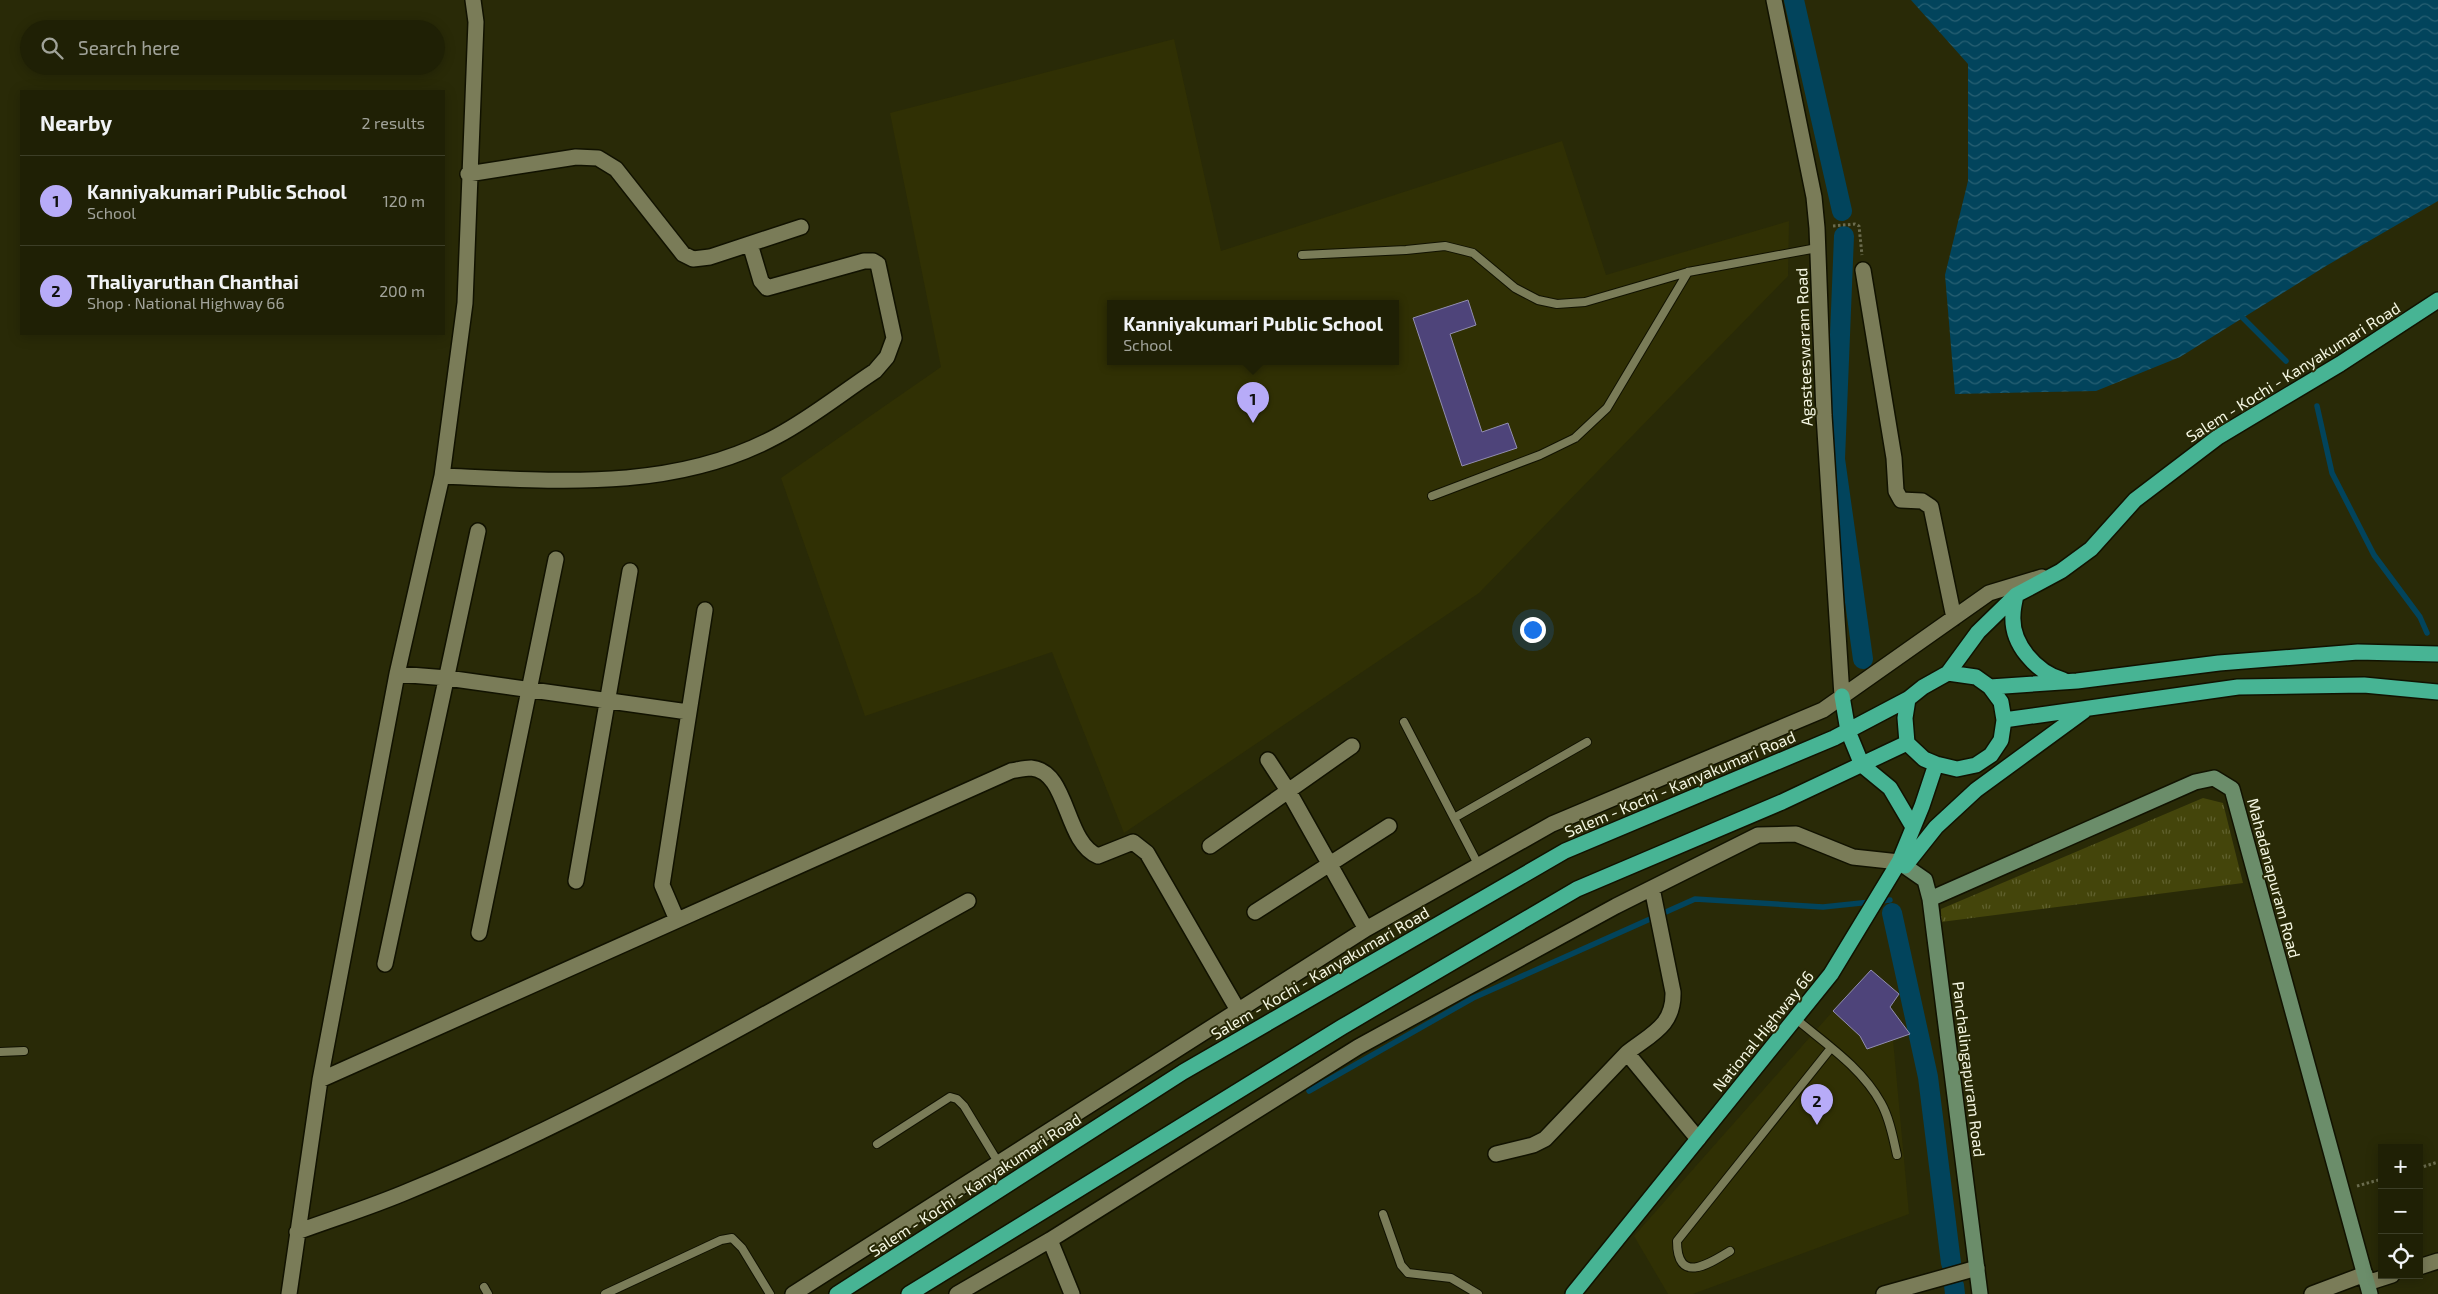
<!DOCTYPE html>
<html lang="en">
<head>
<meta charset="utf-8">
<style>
  :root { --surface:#1f2005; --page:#2c2d13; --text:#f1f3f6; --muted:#a1a39a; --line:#3c3e27; --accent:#b7abf8 }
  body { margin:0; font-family:"Exo 2",sans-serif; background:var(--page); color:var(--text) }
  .controls { position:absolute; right:15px; bottom:15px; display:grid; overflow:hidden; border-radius:0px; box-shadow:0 2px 12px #0003 }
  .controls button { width:45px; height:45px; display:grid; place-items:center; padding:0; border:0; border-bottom:1px solid var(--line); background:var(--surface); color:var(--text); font:25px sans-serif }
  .you { position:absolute; left:1532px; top:629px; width:18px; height:18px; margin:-12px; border:4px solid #fff; border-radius:50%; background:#1a73e8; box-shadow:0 0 0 8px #1a73e833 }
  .badge { display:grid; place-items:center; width:32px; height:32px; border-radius:50%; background:var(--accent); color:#111; font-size:16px; font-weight:700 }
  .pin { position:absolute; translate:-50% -41px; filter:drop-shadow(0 1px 2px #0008) }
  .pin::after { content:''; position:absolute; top:26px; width:18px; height:15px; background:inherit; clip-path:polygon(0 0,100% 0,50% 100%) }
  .popup { position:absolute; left:1107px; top:300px; width:292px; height:65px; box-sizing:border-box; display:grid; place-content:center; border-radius:0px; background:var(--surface); filter:drop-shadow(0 1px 4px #0005); font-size:16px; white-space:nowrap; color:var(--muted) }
  .popup b { font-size:19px; color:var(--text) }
  .popup::after { content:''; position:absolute; left:50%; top:100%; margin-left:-10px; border:10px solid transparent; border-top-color:var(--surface) }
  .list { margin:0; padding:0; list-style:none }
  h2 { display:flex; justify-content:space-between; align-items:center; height:65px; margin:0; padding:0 20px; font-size:21px }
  h2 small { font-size:16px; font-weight:400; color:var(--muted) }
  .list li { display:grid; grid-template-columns:32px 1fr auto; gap:15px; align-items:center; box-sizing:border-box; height:90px; padding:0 20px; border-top:1px solid var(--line) }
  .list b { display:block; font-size:19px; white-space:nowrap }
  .list p { margin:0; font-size:16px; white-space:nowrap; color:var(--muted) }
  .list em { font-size:16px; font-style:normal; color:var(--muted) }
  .icon { flex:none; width:28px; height:28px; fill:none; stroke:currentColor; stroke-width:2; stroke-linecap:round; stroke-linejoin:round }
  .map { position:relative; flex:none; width:2438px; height:1294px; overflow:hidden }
  .search { position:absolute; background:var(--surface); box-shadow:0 2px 12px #0003; left:20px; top:20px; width:425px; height:55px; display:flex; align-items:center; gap:12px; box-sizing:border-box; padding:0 18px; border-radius:28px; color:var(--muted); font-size:19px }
  .panel { position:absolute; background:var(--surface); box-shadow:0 2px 12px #0003; left:20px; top:90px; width:425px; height:245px; border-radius:0px }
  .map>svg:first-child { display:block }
  .built { fill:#303004; fill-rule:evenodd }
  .grass { fill:url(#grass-tufts) }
  .water { fill:url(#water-waves) }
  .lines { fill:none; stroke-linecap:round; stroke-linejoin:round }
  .stream { stroke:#02445c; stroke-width:5.5 }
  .canal { stroke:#02445c; stroke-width:20 }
  .building { fill:#4e447a; stroke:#928eb1 }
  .lane-casing { stroke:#111200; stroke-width:10 }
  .street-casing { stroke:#111200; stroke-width:18 }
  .secondary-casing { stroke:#111200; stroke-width:18 }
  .highway-casing { stroke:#111200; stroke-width:18 }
  .path { stroke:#6b6c4e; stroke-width:3; stroke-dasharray:2.5 2.5; stroke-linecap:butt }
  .lane { stroke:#7a7c58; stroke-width:8 }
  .street { stroke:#7a7c58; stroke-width:15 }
  .secondary { stroke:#6b8d6a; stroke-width:15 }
  .highway { stroke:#47b494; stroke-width:15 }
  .labels { text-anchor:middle; stroke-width:4; stroke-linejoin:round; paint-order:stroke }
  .street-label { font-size:16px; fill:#f5f7e3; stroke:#292a07 }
</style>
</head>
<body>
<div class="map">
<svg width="2438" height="1294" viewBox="0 0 2438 1294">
  <defs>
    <pattern id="grass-tufts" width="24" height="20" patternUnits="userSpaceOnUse" patternTransform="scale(1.25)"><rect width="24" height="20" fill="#44450b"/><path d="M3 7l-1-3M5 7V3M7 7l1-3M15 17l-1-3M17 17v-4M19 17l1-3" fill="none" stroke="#60612e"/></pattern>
    <pattern id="water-waves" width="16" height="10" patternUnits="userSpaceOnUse" patternTransform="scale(1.25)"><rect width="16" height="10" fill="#02445c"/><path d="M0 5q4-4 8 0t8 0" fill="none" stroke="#286073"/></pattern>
  </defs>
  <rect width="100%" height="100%" fill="#292a07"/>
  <path class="built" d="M1174 39 1221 251 1562 141 1606 275 1789 221 1788 276 1479 593 1124 833 1052 652 865 716 781 478 941 367 890 113ZM1110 304H1396V362H1110Z
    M1890 1007 1909 1214 1693 1294H1668L1634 1236 1833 1011Z"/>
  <path class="grass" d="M2203 798 2223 803 2243 883 1941 922V909Z"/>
  <path class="water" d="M1911 0H2438V201L2326 266 2180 357 2096 391 1955 394 1945 275 1968 181V64Z"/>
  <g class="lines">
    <path class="stream" d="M2239 314 2286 361
      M2317 406 2332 473 2374 555 2420 617 2427 633
      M1309 1091 1473 998 1695 899 1823 907 1890 900"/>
    <path class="canal" d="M1794 0 1842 211
      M1844 236 1835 459 1863 659
      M1892 913 1928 1077 1951 1263
      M1954 1285 1955 1294"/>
  </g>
  <path class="building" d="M1468 300 1476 325 1450 334 1482 432 1508 423 1517 448 1462 466 1413 318Z
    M1871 970 1899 994 1890 1007 1910 1034 1867 1049 1860 1036 1833 1011Z"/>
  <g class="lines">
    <g class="lane-casing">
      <path id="lane" d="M1302 255 1406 250 1445 246 1473 253 1515 288 1538 300 1557 304 1585 302 1688 272 1817 248
        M1432 496 1540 455 1575 438 1607 408 1688 272
        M1404 722 1479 866
        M1454 818 1587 742
        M1796 1019C1826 1044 1862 1068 1881 1103 1890 1119 1893 1138 1897 1155
        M0 1052 24 1051
        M877 1144 950 1097 957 1099 964 1106 998 1162
        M1383 1214 1401 1265 1408 1273 1451 1278 1478 1294
        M1730 1251C1709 1264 1677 1285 1677 1241L1831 1048
        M484 1287 488 1294
        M605 1294 721 1240 732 1238 742 1248 770 1294"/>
    </g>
    <g class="street-casing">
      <path id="street" d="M1774 0 1814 197 1817 228 1824 415 1842 696
        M468 174 576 157 598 158 616 169 683 254 693 259 710 257 801 227
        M1863 270 1894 458 1896 491 1901 500 1922 501 1931 507 1954 618
        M442 476C555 481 674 492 777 436 811 418 843 392 875 371L887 357 894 338 878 264 873 261H864L767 288 761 281 750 244
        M397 674 447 678 688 712
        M1268 760 1289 792 1366 929
        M1210 846 1352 746
        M576 881 630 571
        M1652 888 1673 992C1674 1026 1651 1034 1627 1053L1698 1139
        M1255 912 1389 826
        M677 920 662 885 705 610
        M479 933 556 559
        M385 964 478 531
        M320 1080 1011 771C1017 770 1025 768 1031 768 1069 771 1064 842 1098 856L1133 842 1147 853 1239 1012
        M1496 1154 1533 1145 1545 1139 1627 1053
        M297 1232C335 1218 374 1206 411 1190 604 1110 786 1002 968 901
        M1050 1240 1072 1294
        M2419 1267 2438 1261
        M2367 1283 2392 1275
        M289 1294 320 1080 397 674 442 476 465 303 476 22 473 0
        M793 1294 1366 929 1552 824 1823 710 1989 593 2042 577
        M957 1294 1050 1240 1358 1047 1616 906 1758 835 1796 834 1853 857 1899 862
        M1884 1294 1977 1268
        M2312 1294 2365 1274"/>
    </g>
    <g class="secondary-casing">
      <path id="secondary" d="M1899 862 1925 880 1930 899 1980 1294
        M1930 899 2195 782 2214 778 2232 789 2370 1294"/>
    </g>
    <g class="highway-casing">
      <path id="highway" d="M2016 595C2015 601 2013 608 2013 615 2011 644 2036 672 2063 680
        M1948 673 1978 632 2016 595 2061 571 2091 549 2135 500 2218 437 2340 364 2438 300
        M1990 687 2077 681 2219 663 2358 652 2438 654
        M1842 696 1848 731 1862 765 1890 788 1913 827
        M2004 720 2238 687 2364 685 2438 692
        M1905 866 1936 827 1976 790 2084 711
        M837 1294 1183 1072 1565 851 1834 738 1908 699 1923 687 1948 673 1976 677 1990 687 2001 702 2004 720 2001 740 1991 755 1976 765 1957 769 1936 764 1924 759 1907 743 1905 718 1908 699
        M909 1294 1342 1027 1577 889 1782 802 1907 743
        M1573 1294 1831 974 1899 862 1922 806 1936 764"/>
    </g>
    <path class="path" d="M1833 226 1855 224 1859 226 1862 255
      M2419 1168 2438 1162
      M2357 1186 2382 1179"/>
    <use href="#lane" class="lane"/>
    <use href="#street" class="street"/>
    <use href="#secondary" class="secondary"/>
    <use href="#highway" class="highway"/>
  </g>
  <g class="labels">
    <g class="street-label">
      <text transform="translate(1804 347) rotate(-92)" y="6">Agasteeswaram Road</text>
      <text transform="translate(2293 372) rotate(-32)" y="6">Salem - Kochi - Kanyakumari Road</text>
      <text transform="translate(1680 784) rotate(-23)" y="6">Salem - Kochi - Kanyakumari Road</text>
      <text transform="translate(2274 878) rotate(75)" y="6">Mahadanapuram Road</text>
      <text transform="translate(1320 973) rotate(-30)" y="6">Salem - Kochi - Kanyakumari Road</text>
      <text transform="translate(1763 1031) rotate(-51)" y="6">National Highway 66</text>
      <text transform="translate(1969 1069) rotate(83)" y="6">Panchalingapuram Road</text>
      <text transform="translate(975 1185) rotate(-33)" y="6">Salem - Kochi - Kanyakumari Road</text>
    </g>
  </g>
</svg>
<div class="controls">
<button>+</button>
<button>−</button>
<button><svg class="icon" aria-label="locate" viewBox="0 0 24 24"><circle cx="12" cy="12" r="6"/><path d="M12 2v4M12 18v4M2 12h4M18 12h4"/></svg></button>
</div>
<div class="you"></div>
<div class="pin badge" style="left:1253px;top:423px">1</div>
<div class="popup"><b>Kanniyakumari Public School</b>School</div>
<div class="pin badge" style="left:1817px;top:1125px">2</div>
<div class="search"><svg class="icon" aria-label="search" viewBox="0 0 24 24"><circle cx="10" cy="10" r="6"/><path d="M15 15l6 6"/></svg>Search here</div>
<section class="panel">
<h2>Nearby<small>2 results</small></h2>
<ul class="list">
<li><span class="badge">1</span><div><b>Kanniyakumari Public School</b><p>School</p></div><em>120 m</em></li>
<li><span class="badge">2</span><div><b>Thaliyaruthan Chanthai</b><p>Shop · National Highway 66</p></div><em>200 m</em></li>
</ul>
</section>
</div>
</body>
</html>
